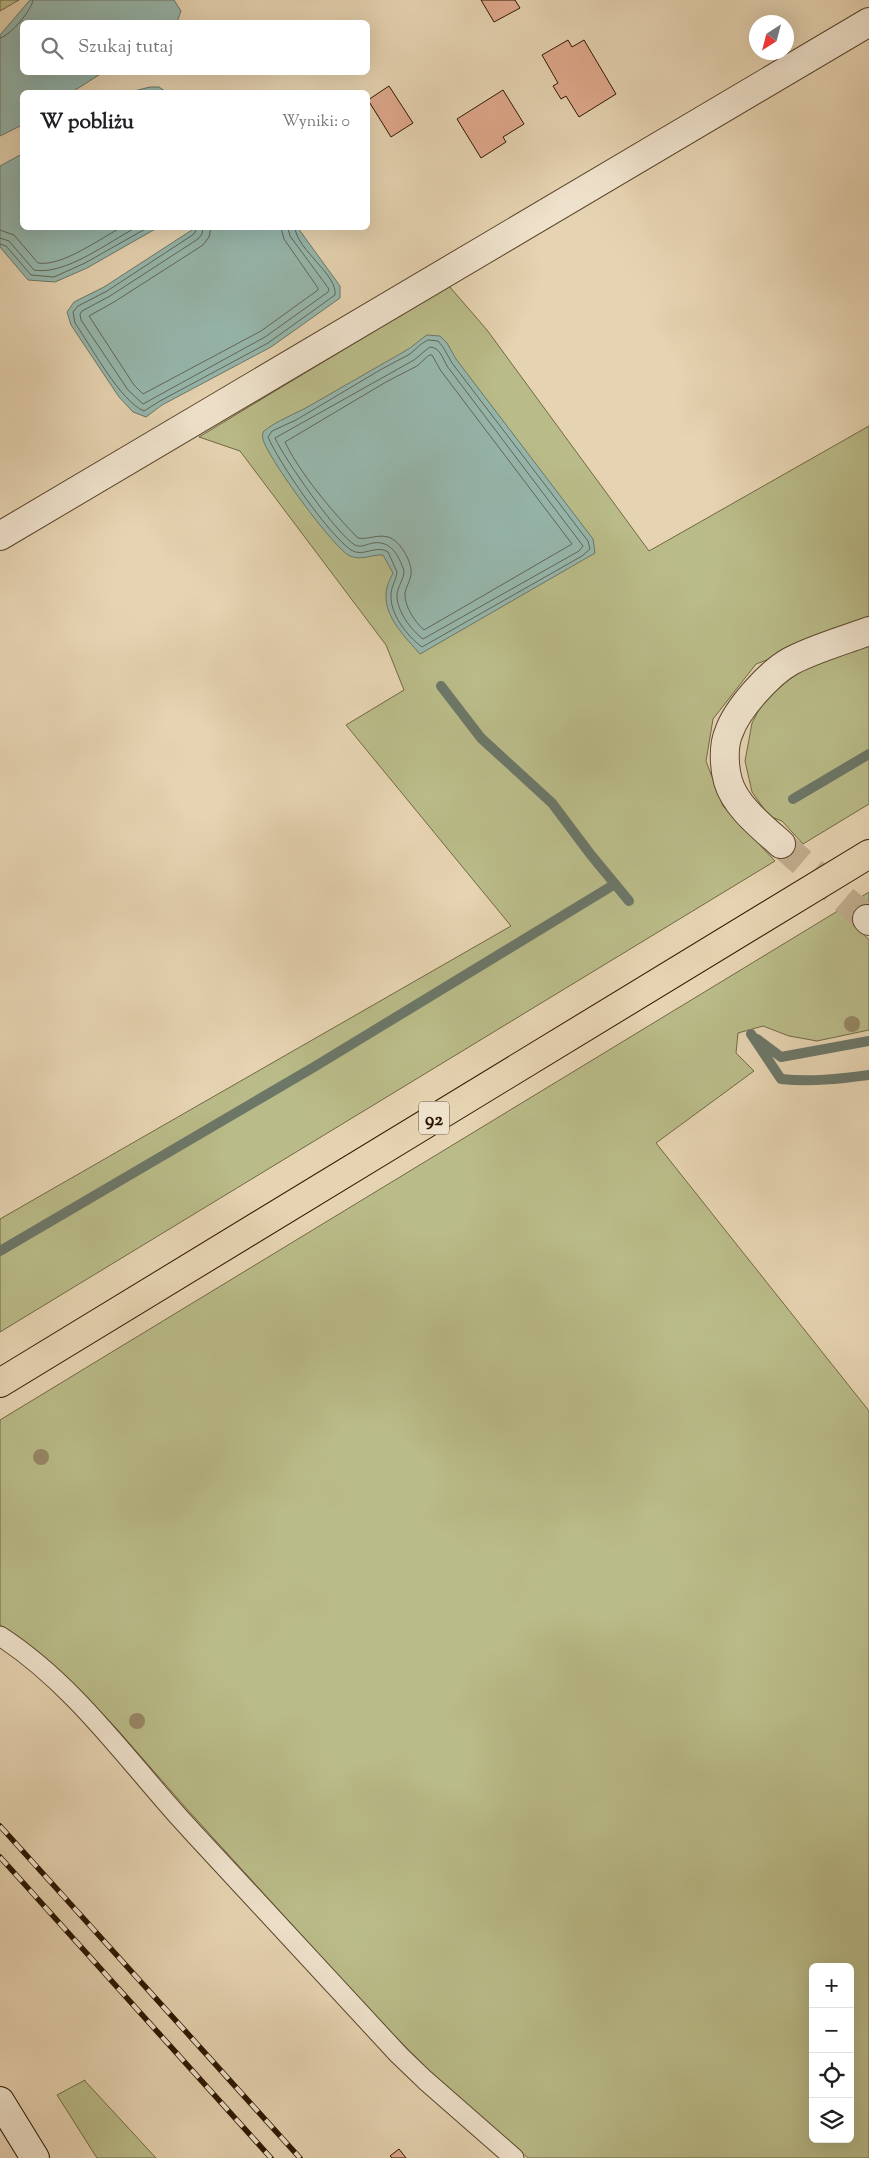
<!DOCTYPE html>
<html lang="pl">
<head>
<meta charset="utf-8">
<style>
  :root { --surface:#fff; --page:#f2f2f2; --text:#202124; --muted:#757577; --line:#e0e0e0 }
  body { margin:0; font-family:"Sorts Mill Goudy",serif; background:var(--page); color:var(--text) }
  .controls { position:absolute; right:15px; bottom:15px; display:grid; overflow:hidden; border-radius:8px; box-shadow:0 5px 20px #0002 }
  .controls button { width:45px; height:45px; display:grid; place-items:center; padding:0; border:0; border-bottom:1px solid var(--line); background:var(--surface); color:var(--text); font:25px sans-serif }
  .compass { position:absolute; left:749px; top:15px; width:45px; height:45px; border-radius:50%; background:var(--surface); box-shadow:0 5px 20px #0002; rotate:216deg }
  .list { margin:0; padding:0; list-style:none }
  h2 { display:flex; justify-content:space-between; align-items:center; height:65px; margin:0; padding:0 20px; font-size:21px }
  h2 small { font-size:16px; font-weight:400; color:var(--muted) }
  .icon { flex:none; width:28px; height:28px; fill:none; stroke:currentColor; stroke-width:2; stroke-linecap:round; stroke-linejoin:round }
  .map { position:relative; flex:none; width:869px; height:2158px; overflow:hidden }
  .search { position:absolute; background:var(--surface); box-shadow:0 5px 20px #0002; left:20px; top:20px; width:350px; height:55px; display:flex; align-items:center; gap:12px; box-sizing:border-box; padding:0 18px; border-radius:8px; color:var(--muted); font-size:19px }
  .panel { position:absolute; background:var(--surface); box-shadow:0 5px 20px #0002; left:20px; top:90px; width:350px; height:140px; border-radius:8px }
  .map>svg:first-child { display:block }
  .green { fill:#b9bb88; stroke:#726844; fill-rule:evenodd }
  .water { fill:#96b7ad; stroke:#6c7768 }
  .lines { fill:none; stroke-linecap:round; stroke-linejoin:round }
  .shore { stroke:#616656; stroke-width:1 }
  .stream { stroke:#6c7768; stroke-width:10 }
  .building { fill:#dfa88c; stroke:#2c1600 }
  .street-tunnel { stroke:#c1ad8e; stroke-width:28; stroke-dasharray:28 14; stroke-linecap:butt }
  .lane-casing { stroke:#5a452c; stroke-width:21 }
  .street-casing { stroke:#5a452c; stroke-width:30 }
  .secondary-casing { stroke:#2c1600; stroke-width:30 }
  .primary-casing { stroke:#2c1600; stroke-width:30 }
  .lane { stroke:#efe2cc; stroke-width:19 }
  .street { stroke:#efe2cc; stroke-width:28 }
  .secondary { stroke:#efe2cc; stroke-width:28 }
  .primary { stroke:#e6d3b1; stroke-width:28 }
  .rail-casing { stroke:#2c1600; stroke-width:5.5 }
  .rail { stroke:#efe2cc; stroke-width:4; stroke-dasharray:11; stroke-linecap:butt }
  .tree { fill:#978766 }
  .labels { text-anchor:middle; stroke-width:4; stroke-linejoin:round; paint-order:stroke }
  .shield { fill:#efe2cc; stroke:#66533d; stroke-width:1 }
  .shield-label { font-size:19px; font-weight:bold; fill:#2c1600 }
</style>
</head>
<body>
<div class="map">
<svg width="869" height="2158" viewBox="0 0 869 2158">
  <rect width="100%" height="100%" fill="#e6d3b1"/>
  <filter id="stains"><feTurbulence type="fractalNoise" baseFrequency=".004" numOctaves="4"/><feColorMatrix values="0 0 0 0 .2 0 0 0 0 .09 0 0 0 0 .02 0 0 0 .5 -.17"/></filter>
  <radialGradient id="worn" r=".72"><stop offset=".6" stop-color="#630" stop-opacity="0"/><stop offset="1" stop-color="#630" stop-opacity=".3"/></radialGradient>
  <path class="green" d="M0 0H19L0 11Z
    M449 286 487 330 649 551 869 426V622L756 664 713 719 706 761 723 806 775 861 0 1332V1219L511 926 346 725 404 690 386 645 240 451 199 437Z
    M869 645V804L803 844 782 821 769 816 752 792 745 761 752 723 765 698 799 672Z
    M869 892V917L857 927 869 940V1030L817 1041 789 1036 763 1026 738 1033 736 1053 754 1071 656 1143 869 1411V2158H528L437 2079 378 2019 186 1808 116 1728 74 1684 32 1647 0 1625V1420ZM813 1967H850V2139H813Z
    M85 2080V2081L156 2158H97L57 2095Z"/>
  <path class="water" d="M30 0H174L181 11 177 22H22V72L102 73 72 92H22V125L0 136V35Z
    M150 87H159L166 92H130Z
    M22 154V228H157L87 268 55 282 28 280 0 247V166Z
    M195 228H298L340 286V298L271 347 162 405 146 417 133 412 119 397 71 325 67 312 74 302 104 287Z
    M427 335 440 336 447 343 456 359 593 539 595 553 420 654C406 638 385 618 386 595 386 587 390 579 393 573L383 555C372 554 362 561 350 556 334 549 267 457 263 439 262 438 263 433 263 432 277 420 296 414 311 405 342 387 374 369 405 351 413 347 419 340 427 335Z"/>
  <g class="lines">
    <path class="shore" d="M0 38C10 36 32 10 33 0
      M197 228 194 234 107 291 78 306 73 312 75 323C91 346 120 401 144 411L160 401 268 343 335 295C338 275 297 250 295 228
      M203 228 202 234 198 239 110 296 82 311 80 314 81 320 128 390 143 404 265 337 328 292 329 289 290 236 288 228
      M211 228 209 237 203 245 114 302 89 316 134 385 143 394 261 331 318 290V288L284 239 281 228
      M0 230 14 235 38 263C61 267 100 239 120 228
      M0 238 9 241 34 270C64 276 109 242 135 228
      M0 244 6 246 31 275 54 277 85 263 147 228
      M428 340 438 341 443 347 452 363 588 541 590 549 582 556 422 647C407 636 390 614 391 595 391 587 396 580 397 572L388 552C376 544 363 558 351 550 328 534 279 463 268 437L272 431 296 420 380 370 410 354 420 345Z
      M430 347C440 347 443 359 447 366L583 546 579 551 423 639C411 630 396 610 397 594 398 586 404 579 404 571 399 556 391 540 373 543 367 544 361 548 355 545 337 535 284 458 275 438L414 360Z
      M432 355 441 371 572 544 424 630C415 622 404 606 405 593 406 587 410 581 411 575 413 563 400 540 388 537 377 534 368 540 358 538 334 514 299 472 285 442L386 382 417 366 428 356Z"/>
    <path class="stream" d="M441 686 481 738 552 803 591 855 629 901
      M793 799 869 754
      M751 1034 781 1079C811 1082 839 1079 869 1075
      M757 1039 781 1057 869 1041
      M0 1251 314 1067 615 884"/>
  </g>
  <path class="building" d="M481 0H515L520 8 494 22Z
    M568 40 572 47 584 40 616 94 579 117 566 96 561 99 553 86 558 83 542 55Z
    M389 86 413 123 391 137 368 100Z
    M503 90 524 124 503 137 506 142 481 158 457 119Z
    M399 2149 406 2158H392L390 2156Z"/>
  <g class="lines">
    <path class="street-tunnel" d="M781 844 867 919"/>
    <g class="lane-casing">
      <path id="lane" d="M0 1636C71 1682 122 1753 178 1816 251 1896 325 1975 399 2055L425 2080 514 2158"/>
    </g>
    <g class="street-casing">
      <path id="street" d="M0 536 869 22
        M781 844C762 827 735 806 728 781 724 767 723 745 729 732 737 709 769 673 791 661 813 649 845 640 869 631
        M867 919 869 921"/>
    </g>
    <g class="secondary-casing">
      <path id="secondary" d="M0 2101 35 2158"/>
    </g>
    <g class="primary-casing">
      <path id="primary" d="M0 1383 869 854"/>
    </g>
    <use href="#lane" class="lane"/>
    <use href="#street" class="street"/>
    <use href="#secondary" class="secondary"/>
    <use href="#primary" class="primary"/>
    <g class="rail-casing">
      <path id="rail" d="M0 1826 300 2158
        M0 1857 271 2158"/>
    </g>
    <use href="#rail" class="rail"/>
  </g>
  <g class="tree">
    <circle cx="852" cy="1024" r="8"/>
    <circle cx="41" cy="1457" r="8"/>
    <circle cx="137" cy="1721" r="8"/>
  </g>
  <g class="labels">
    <rect class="shield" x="419" y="1101.5" width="30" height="33" rx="4"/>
    <g class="shield-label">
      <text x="434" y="1125">92</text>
    </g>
  </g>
  <rect width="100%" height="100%" filter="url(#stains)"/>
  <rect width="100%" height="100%" fill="url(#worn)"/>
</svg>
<div class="controls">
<button>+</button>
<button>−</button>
<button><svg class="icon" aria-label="locate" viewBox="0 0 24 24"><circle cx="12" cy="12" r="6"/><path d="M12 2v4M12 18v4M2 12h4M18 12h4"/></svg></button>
<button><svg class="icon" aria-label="layers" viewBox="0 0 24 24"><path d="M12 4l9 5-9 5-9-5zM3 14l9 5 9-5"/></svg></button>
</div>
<svg class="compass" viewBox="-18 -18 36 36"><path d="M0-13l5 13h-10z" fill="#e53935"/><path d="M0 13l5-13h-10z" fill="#757577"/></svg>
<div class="search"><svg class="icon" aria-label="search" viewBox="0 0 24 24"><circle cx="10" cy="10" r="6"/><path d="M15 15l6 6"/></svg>Szukaj tutaj</div>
<section class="panel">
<h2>W pobliżu<small>Wyniki: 0</small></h2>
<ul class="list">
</ul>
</section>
</div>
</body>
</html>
